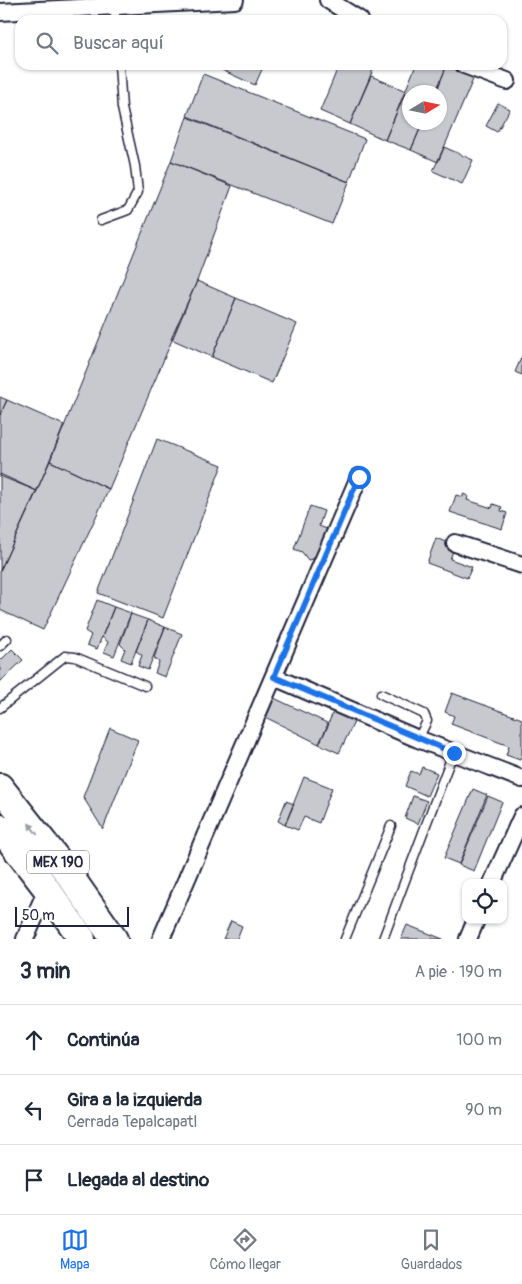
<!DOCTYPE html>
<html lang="es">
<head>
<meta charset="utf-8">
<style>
  :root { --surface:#fff; --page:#f6f6f7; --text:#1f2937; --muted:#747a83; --line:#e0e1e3; --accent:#1a73e8 }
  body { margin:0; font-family:Pangolin,sans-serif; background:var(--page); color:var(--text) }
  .controls { position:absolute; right:15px; bottom:15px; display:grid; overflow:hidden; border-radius:10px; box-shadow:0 1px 4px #0004 }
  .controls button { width:45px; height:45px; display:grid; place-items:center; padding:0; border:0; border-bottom:1px solid var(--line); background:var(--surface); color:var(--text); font:25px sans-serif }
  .compass { position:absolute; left:402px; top:85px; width:45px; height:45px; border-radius:50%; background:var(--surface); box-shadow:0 1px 4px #0004; rotate:80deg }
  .scale { position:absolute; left:15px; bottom:12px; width:114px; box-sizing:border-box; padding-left:5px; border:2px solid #22223b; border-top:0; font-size:14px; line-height:18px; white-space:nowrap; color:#22223b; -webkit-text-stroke:4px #fff; paint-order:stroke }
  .stop { position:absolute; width:15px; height:15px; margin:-11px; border:4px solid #1a73e8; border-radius:50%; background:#fff }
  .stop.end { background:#1a73e8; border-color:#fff; box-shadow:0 1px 5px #0008 }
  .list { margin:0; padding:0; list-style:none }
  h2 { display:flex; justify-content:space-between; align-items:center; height:65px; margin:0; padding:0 20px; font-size:21px }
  h2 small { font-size:16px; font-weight:400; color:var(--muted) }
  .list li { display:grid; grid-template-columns:32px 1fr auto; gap:15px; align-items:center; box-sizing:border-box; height:70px; padding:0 20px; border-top:1px solid var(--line) }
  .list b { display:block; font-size:19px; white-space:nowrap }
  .list p { margin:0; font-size:16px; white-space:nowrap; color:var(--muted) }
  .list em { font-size:16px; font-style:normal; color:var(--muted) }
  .icon { flex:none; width:28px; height:28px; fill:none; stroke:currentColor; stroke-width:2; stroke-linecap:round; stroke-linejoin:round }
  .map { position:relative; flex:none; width:522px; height:939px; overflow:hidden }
  .search { position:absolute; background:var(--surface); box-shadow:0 1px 4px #0004; left:15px; right:15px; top:15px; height:55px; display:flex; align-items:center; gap:12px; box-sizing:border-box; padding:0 18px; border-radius:15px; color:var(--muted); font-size:19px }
  .sheet { height:275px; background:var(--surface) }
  nav { display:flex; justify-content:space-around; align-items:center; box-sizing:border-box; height:70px; border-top:1px solid var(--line); background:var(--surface); font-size:14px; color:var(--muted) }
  nav a { display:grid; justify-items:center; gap:2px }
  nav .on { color:var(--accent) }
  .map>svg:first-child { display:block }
  .building { fill:#c8c8cf; stroke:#22223b }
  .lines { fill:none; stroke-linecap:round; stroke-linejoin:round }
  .service-casing { stroke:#22223b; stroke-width:11 }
  .minor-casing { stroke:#22223b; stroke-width:20 }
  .primary-casing { stroke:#22223b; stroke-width:30 }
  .service { stroke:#fff; stroke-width:8 }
  .minor { stroke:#fff; stroke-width:16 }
  .primary { stroke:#fff; stroke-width:26 }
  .oneway { fill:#9c9ca7 }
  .route { stroke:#1a73e8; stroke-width:6 }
  .labels { text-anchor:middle; stroke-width:4; stroke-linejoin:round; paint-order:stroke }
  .shield { fill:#fff; stroke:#646476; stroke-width:1 }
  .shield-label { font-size:14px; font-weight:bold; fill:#22223b }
</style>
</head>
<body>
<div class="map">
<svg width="522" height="939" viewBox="0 0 522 939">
  <rect width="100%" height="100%" fill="#fff"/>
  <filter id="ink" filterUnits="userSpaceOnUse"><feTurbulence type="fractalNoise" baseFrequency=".02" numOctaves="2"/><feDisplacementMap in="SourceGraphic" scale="10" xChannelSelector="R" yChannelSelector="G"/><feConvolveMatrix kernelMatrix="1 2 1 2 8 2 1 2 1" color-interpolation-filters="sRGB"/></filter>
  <g filter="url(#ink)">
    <path class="building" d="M223 12 239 20H220Z
      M216 65H264L255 85 215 67Z
      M339 65H375L350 124 320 111Z
      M416 65H447L436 92H410V122H423L411 150 385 140Z
      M447 65H464L477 70 438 162 411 150 423 122H440V92H436Z
      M203 74 365 139 349 182 187 116Z
      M371 76 406 91 385 140 350 124Z
      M498 103 510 109 497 132 486 126Z
      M187 117 349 182 332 224 171 161Z
      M444 147 473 160 462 184 433 171Z
      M171 161 232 186 197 281 109 489 50 461Z
      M197 281 236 298 212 357 171 339Z
      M236 298 297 324 272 383 212 357Z
      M522 356V375L515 372Z
      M0 397 7 400 0 415Z
      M7 400 64 425 37 491 0 476V415Z
      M157 439 222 465 163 618 98 593Z
      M50 461 109 489 43 630 0 610V571Z
      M0 474 37 491 0 571Z
      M463 494 468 496 467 500 492 508 493 504 502 507 501 511 507 513 502 529 450 512 456 495 463 497Z
      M310 506 324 511 319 526 327 529 319 552 313 559 308 560 302 552 294 549Z
      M436 538 455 546 450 559 472 567 467 578 427 563Z
      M97 600 114 607 97 649 87 645 91 635 85 631Z
      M114 607 131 613 114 656 104 652 108 642 102 637Z
      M131 614 148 620 131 663 121 659 125 649 120 644Z
      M148 620 165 627 148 670 138 666 142 655 136 651Z
      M165 627 182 634 165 677 155 673 159 662 154 658Z
      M12 649 23 660 0 682V661Z
      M452 693 522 719V754L520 760 506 755 509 746 451 724 454 716 445 712Z
      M274 698 329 724 319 744 265 717Z
      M336 706 357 716 339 753 319 744Z
      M110 728 138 740 103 829 83 797Z
      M422 767 437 773 427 796 405 786 411 771 419 774Z
      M304 777 332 788 319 823 304 817 298 830 285 825Z
      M473 789 487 795 459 864 444 858Z
      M413 796 427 801 418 824 405 818Z
      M488 796 502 802 474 871 459 865Z
      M286 801 294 804 285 825 278 821Z
      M231 921 242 926 237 939H223Z
      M407 925 443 939H401Z"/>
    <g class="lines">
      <g class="service-casing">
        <path id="service" d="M115 6V20
          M101 220 128 210 138 192 135 166 122 108 119 65
          M0 646 7 639
          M381 694 424 714 427 721 418 739
          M0 708 65 656 75 657 145 686
          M345 939 391 826
          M383 939 453 753"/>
      </g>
      <g class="minor-casing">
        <path id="minor" d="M328 0 360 20
          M0 12 235 0
          M464 65 507 81
          M455 543 522 565
          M274 677 418 739 522 779
          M492 883 522 816
          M25 939 47 889
          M161 939 359 477
          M468 939 476 920"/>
      </g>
      <g class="primary-casing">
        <path id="primary" d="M0 787 68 873 114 939
          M0 828 47 889 82 939"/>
      </g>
      <use href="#service" class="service"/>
      <use href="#minor" class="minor"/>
      <use href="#primary" class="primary"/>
    </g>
    <defs><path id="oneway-solid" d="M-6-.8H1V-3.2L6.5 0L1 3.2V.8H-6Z" transform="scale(1.25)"/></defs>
    <use class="oneway" href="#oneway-solid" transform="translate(33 829) rotate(-128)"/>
  </g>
  <g class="lines" filter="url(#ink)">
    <path class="route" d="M359 477 274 677 454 753"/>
  </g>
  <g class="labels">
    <rect class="shield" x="27" y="850.5" width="62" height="23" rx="4"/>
    <g class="shield-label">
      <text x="58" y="867">MEX 190</text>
    </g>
  </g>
</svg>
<div class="controls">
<button><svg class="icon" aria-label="locate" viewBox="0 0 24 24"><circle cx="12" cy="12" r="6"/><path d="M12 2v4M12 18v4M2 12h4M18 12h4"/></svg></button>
</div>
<svg class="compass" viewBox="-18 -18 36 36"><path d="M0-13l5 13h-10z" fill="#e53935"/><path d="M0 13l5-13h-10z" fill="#747a83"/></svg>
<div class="scale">50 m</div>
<div class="stop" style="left:359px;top:477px"></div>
<div class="stop end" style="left:454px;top:753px"></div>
<div class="search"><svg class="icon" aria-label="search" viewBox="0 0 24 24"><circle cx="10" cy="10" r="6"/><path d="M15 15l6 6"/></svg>Buscar aquí</div>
</div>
<section class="sheet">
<h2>3 min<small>A pie · 190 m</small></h2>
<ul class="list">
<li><svg class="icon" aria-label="ahead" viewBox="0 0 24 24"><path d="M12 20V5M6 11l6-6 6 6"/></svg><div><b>Continúa</b></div><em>100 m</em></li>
<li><svg class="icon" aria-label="left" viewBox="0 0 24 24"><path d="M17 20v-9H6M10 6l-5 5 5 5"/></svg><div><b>Gira a la izquierda</b><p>Cerrada Tepalcapatl</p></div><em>90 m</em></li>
<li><svg class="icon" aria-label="arrive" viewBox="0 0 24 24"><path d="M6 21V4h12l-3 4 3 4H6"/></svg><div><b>Llegada al destino</b></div></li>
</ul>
</section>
<nav>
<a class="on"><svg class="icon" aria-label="map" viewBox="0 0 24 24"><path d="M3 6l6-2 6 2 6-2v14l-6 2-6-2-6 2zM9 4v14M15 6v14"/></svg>Mapa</a>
<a><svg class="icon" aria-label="directions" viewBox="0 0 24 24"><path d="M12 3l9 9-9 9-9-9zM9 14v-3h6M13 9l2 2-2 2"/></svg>Cómo llegar</a>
<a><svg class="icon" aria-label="saved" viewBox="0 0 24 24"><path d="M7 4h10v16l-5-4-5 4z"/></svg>Guardados</a>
</nav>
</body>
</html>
